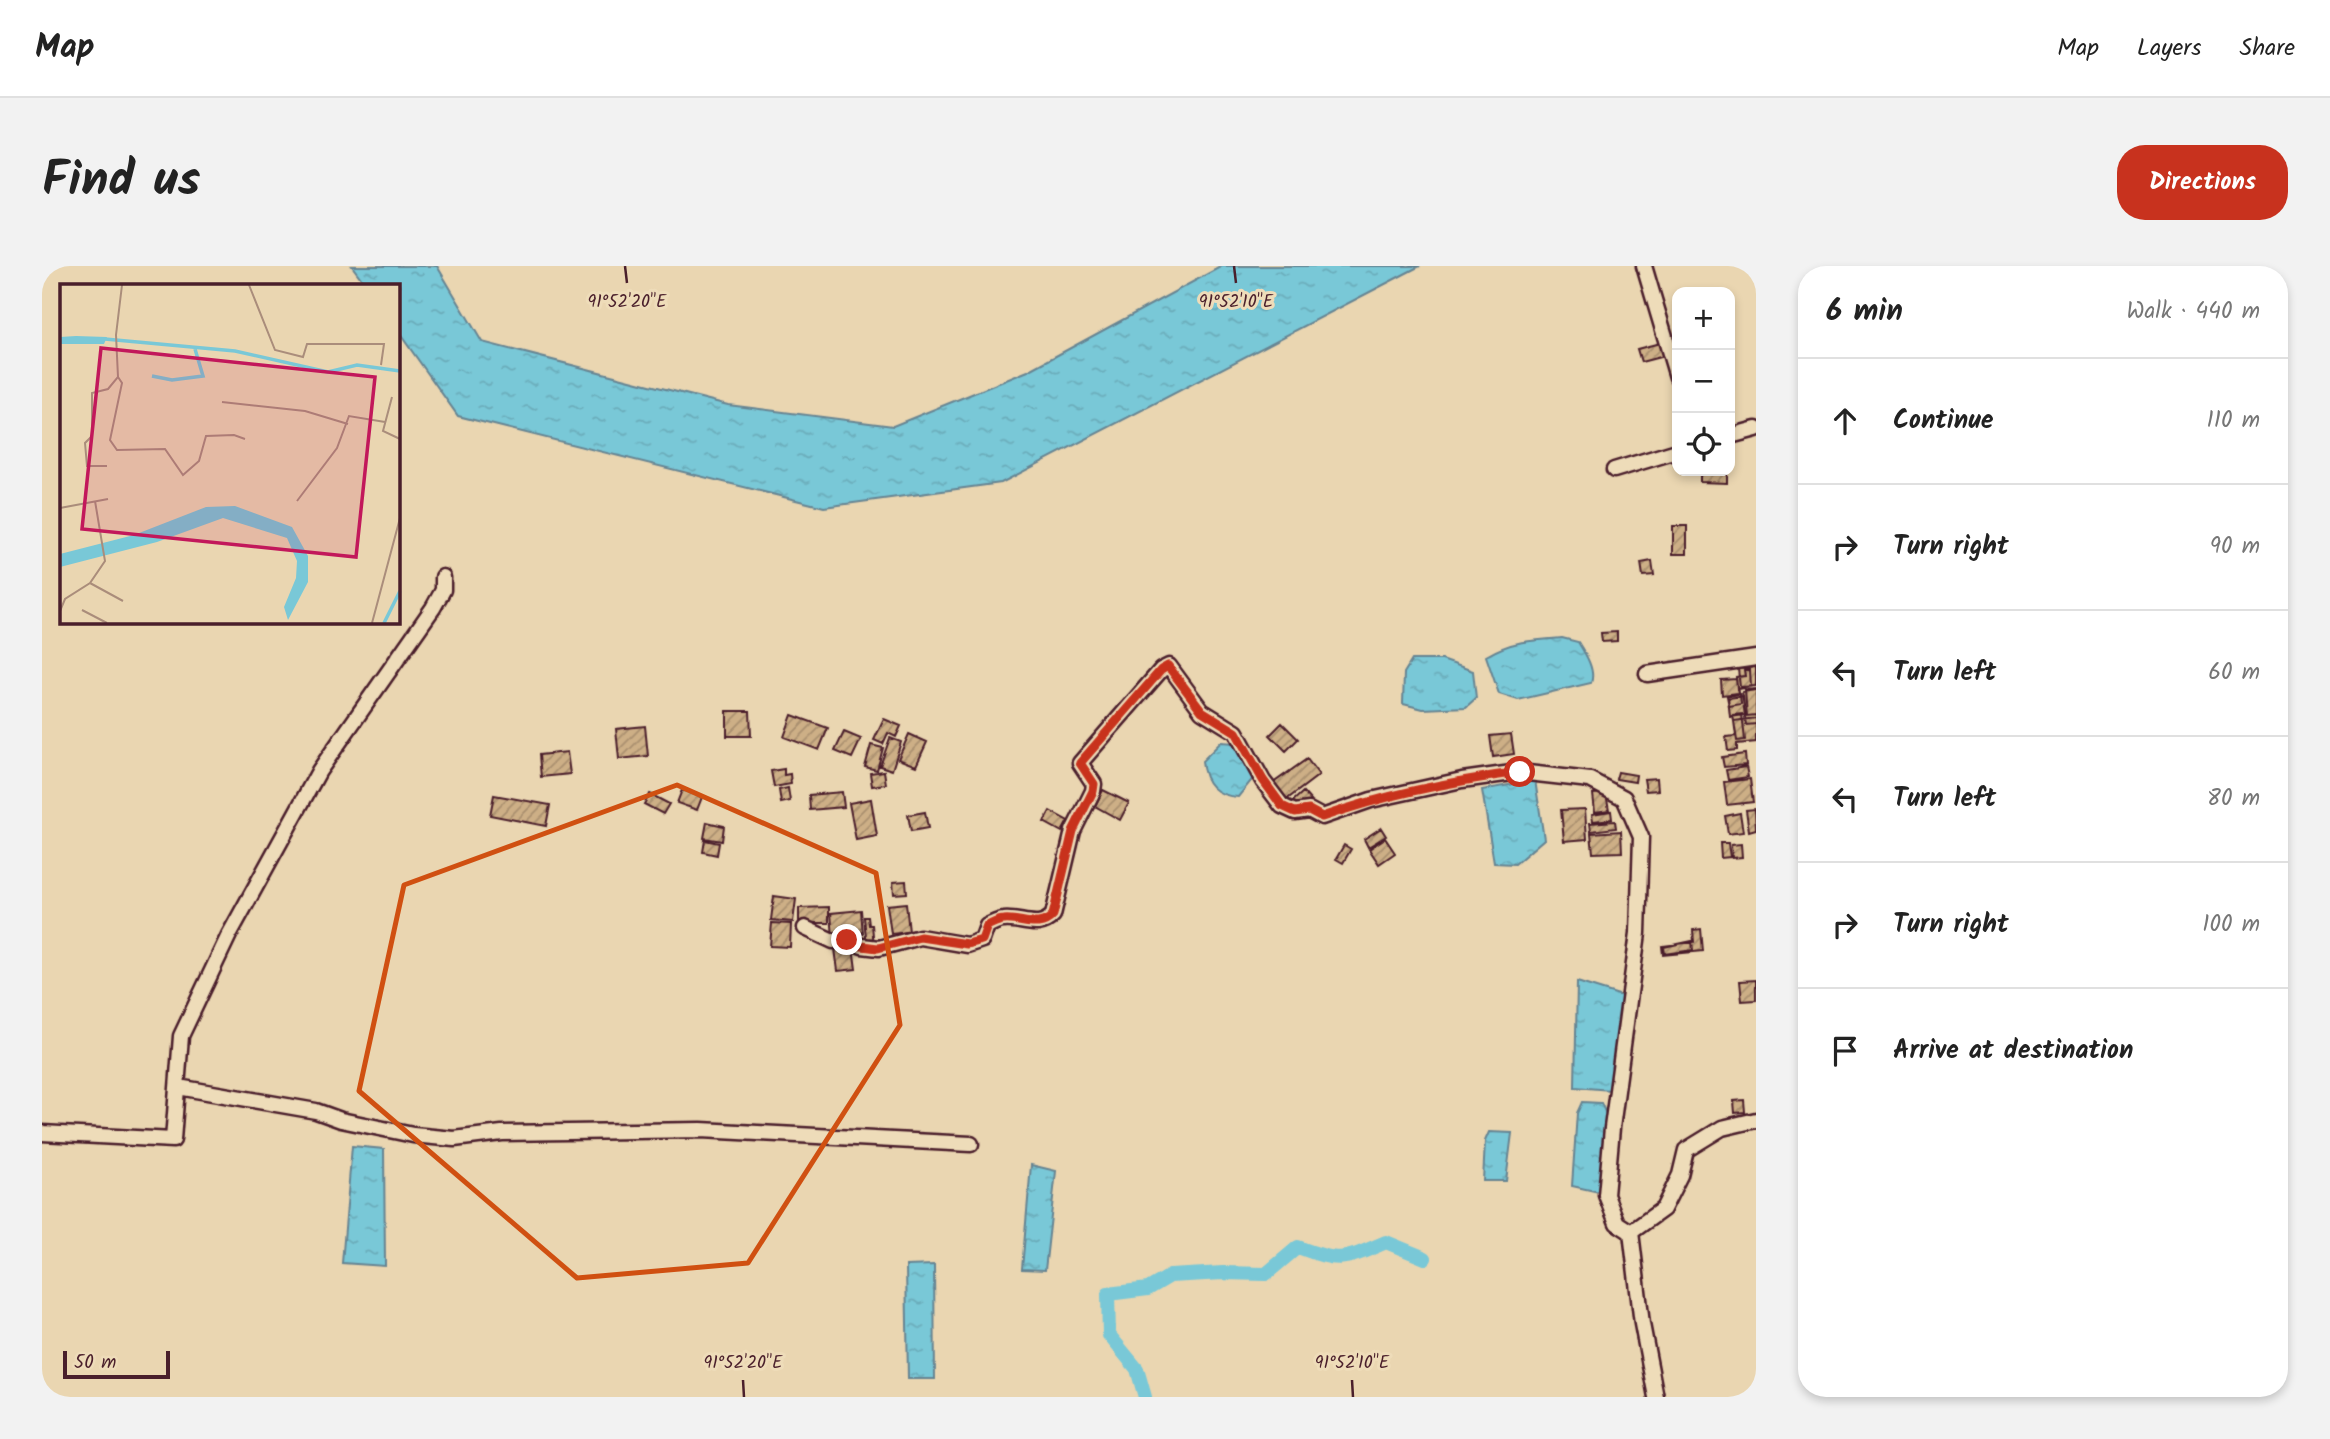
<!DOCTYPE html>
<html lang="en">
<head>
<meta charset="utf-8">
<style>
  :root { --surface:#fff; --page:#f2f2f2; --text:#222; --muted:#767676; --line:#e0e0e0; --accent:#c8321e }
  body { margin:0; font-family:Kalam,sans-serif; background:var(--page); color:var(--text) }
  .controls { position:absolute; right:21px; top:21px; display:grid; overflow:hidden; border-radius:14px; box-shadow:0 4px 10px #0003 }
  .controls button { width:63px; height:63px; display:grid; place-items:center; padding:0; border:0; border-bottom:2px solid var(--line); background:var(--surface); color:var(--text); font:35px sans-serif }
  .scale { position:absolute; left:21px; bottom:18px; width:107px; box-sizing:border-box; padding-left:7px; border:4px solid #4a1f2b; border-top:0; font-size:19px; line-height:24px; white-space:nowrap; color:#4a1f2b; -webkit-text-stroke:5px #eedcb9; paint-order:stroke }
  .stop { position:absolute; width:21px; height:21px; margin:-16px; border:5px solid #c8321e; border-radius:50%; background:#fff }
  .stop.end { background:#c8321e; border-color:#fff; box-shadow:0 2px 7px #0008 }
  .list { margin:0; padding:0; list-style:none }
  h2 { display:flex; justify-content:space-between; align-items:center; height:91px; margin:0; padding:0 28px; font-size:30px }
  h2 small { font-size:23px; font-weight:400; color:var(--muted) }
  .list li { display:grid; grid-template-columns:46px 1fr auto; gap:21px; align-items:center; box-sizing:border-box; height:126px; padding:0 28px; border-top:2px solid var(--line) }
  .list b { display:block; font-size:26px; white-space:nowrap }
  .list em { font-size:23px; font-style:normal; color:var(--muted) }
  .icon { flex:none; width:38px; height:38px; fill:none; stroke:currentColor; stroke-width:2; stroke-linecap:round; stroke-linejoin:round }
  .map { position:relative; flex:none; width:1714px; height:1131px; overflow:hidden; border-radius:28px }
  header { display:flex; align-items:center; gap:42px; box-sizing:border-box; height:98px; padding:0 35px; background:var(--surface); border-bottom:2px solid var(--line) }
  header strong { font-size:33px }
  nav { display:flex; gap:38px; margin-inline-start:auto; font-size:24px }
  .intro { display:flex; align-items:center; justify-content:space-between; box-sizing:border-box; height:168px; padding:0 42px }
  h1 { margin:0; font-size:49px }
  .button { padding:18px 32px; border-radius:28px; background:var(--accent); color:#fff; font-size:24px; font-weight:700 }
  main { display:flex; gap:42px; padding:0 42px }
  aside { flex:1; background:var(--surface); border-radius:28px; box-shadow:0 4px 10px #0003 }
  .map>svg:first-child { display:block }
  .water { fill:url(#water-ripples); stroke:#668492; stroke-width:2 }
  .lines { fill:none; stroke-linecap:round; stroke-linejoin:round }
  .canal { stroke:#79c8d7; stroke-width:14 }
  .building { fill:url(#building-hatch); stroke:#4a1f2b; stroke-width:2 }
  .street-casing { stroke:#4a1f2b; stroke-width:19 }
  .street { stroke:#eedcb9; stroke-width:14 }
  .route { stroke:#c8321e; stroke-width:9 }
  .marked { fill:none; stroke:#d05011; stroke-width:5; stroke-linejoin:round }
  .ticks { fill:none; stroke:#4a1f2b; stroke-width:2.5 }
  .inset-river { fill:none; stroke:#79c8d7; stroke-width:3.5 }
  .inset-road { fill:none; stroke:#aa8d7b; stroke-width:2 }
  .view { fill:#c2185b; fill-opacity:0.15; stroke:#c2185b; stroke-width:3.5 }
  .inset-edge { fill:none; stroke:#4a1f2b; stroke-width:3.5 }
  .ticks-label { font-size:18px; text-anchor:middle; fill:#4a1f2b; stroke:#eedcb9; stroke-width:6; stroke-linejoin:round; paint-order:stroke }
</style>
</head>
<body>
<header>
<strong>Map</strong>
<nav><a>Map</a><a>Layers</a><a>Share</a></nav>
</header>
<div class="intro"><h1>Find us</h1><a class="button">Directions</a></div>
<main>
<div class="map">
<svg width="1714" height="1131" viewBox="0 0 1714 1131">
  <defs>
    <pattern id="water-ripples" width="26" height="14" patternUnits="userSpaceOnUse" patternTransform="scale(1.75)"><rect width="26" height="14" fill="#79c8d7"/><path d="M2 4q2-2 4 0t4 0M15 11q2-2 4 0t4 0" fill="none" stroke="#6aabb9"/></pattern>
    <pattern id="building-hatch" width="6" height="6" patternUnits="userSpaceOnUse" patternTransform="scale(1.75)"><rect width="6" height="6" fill="#cdaf86"/><path d="M-1 1l2-2M0 6l6-6M5 7l2-2" fill="none" stroke="#a88e6e"/></pattern>
  </defs>
  <rect width="100%" height="100%" fill="#ead6b1"/>
  <filter id="ink" filterUnits="userSpaceOnUse"><feTurbulence type="fractalNoise" baseFrequency=".0143" numOctaves="2"/><feDisplacementMap in="SourceGraphic" scale="14" xChannelSelector="R" yChannelSelector="G"/><feConvolveMatrix kernelMatrix="1 2 1 2 8 2 1 2 1" color-interpolation-filters="sRGB"/></filter>
  <g filter="url(#ink)">
    <path class="water" d="M310 0H395L440 76 686 139 851 160 986 105 1180 0H1378L959 217 782 241 416 150 355 64V19H324Z
      M1520 372 1536 376C1543 387 1554 404 1549 417L1476 434 1457 428 1444 390C1470 375 1490 374 1520 372Z
      M1370 394H1400L1431 405 1434 432 1424 441 1381 443 1361 438 1362 407Z
      M1179 476 1193 477 1213 510 1196 531C1173 530 1162 516 1160 495Z
      M1493 514 1502 573 1473 598 1452 597 1440 524Z
      M1535 716 1580 730 1568 824 1533 821Z
      M1540 836 1559 837 1565 850 1557 926 1530 920 1535 847Z
      M1447 866 1470 867 1464 915H1441L1443 875Z
      M310 880 342 883 343 1000 300 997Z
      M989 899 1014 905 1003 1004 980 1003Z
      M892 999 893 1113H866L864 1000Z"/>
    <g class="lines">
      <path class="canal" d="M1103 1131 1095 1103 1067 1069 1066 1028 1106 1023 1128 1010 1181 1007 1224 1008 1256 981C1300 998 1302 994 1344 976L1383 992"/>
    </g>
    <path class="building" d="M1618 77 1622 90 1599 96 1595 83Z
      M1658 205 1685 206V217L1658 216Z
      M1631 260H1645V288H1631Z
      M1610 295 1612 309 1601 310 1599 297Z
      M1575 366V375L1560 376 1559 367Z
      M1714 401V420L1698 421 1696 403Z
      M1702 404H1708L1709 421 1695 423 1694 411 1703 410Z
      M1694 413 1696 427 1680 429 1679 414Z
      M1714 423V449L1705 450 1703 424Z
      M1714 424V458L1704 459 1700 426Z
      M1698 428 1699 438 1687 440 1685 430Z
      M1701 430 1703 449 1688 451 1686 432Z
      M685 445H708L709 470H685Z
      M1700 448 1703 474 1695 475 1691 449Z
      M750 449 786 462 777 484 742 471Z
      M1714 452V476L1695 478V484L1686 485 1684 471 1694 470 1692 455Z
      M842 453 859 460 854 471 846 467 841 478 832 474Z
      M1240 457 1256 473 1244 485 1228 469Z
      M603 460 606 490 577 493 574 463Z
      M802 466 819 473 810 492 793 485Z
      M867 468 885 476 874 500 856 493Z
      M1469 468 1472 488 1451 491 1448 470Z
      M848 472 859 476 850 504 838 500Z
      M829 479 841 482 835 504 823 501Z
      M525 486 528 508 499 511 497 489Z
      M1703 488 1704 499 1682 501 1680 491Z
      M1265 493 1277 509 1240 537 1227 520Z
      M1704 501 1706 511 1686 514 1684 504Z
      M742 503V509L748 508 749 518 732 521 729 505Z
      M842 505 844 518 830 520 828 507Z
      M1576 506 1594 509 1593 516 1574 513Z
      M1615 512 1616 524 1604 525 1602 513Z
      M1708 513 1711 536 1685 539 1682 516Z
      M746 522 748 535 739 537 737 524Z
      M640 524 660 531 655 544 635 537Z
      M1061 524 1087 537 1078 554 1053 540Z
      M800 526 802 541 768 544 767 529Z
      M1261 526 1269 535 1257 545 1250 536Z
      M1564 527 1567 544 1553 546 1551 528Z
      M608 528 627 538 621 548 602 538Z
      M452 529 508 539 504 560 448 549Z
      M829 533 835 570 814 574 807 537Z
      M1543 543 1545 573 1522 575 1519 544Z
      M1713 543 1714 563 1707 565 1704 544Z
      M1008 545 1026 555 1020 566 1002 556Z
      M1569 545 1570 553 1551 555 1550 548Z
      M883 546 886 562 869 565 866 549Z
      M1698 547 1701 566 1686 568 1683 550Z
      M1573 555 1574 562 1549 565 1548 557Z
      M665 556 682 560 680 575 662 572Z
      M1339 562 1344 570 1326 581 1322 573Z
      M1579 565 1580 586 1551 587 1549 567Z
      M1343 572 1353 587 1337 598 1327 583Z
      M663 574 677 577 675 589 661 586Z
      M1678 577H1686L1688 591 1679 592Z
      M1699 578 1700 591 1690 592 1689 579Z
      M1302 579 1309 583 1301 597 1294 593Z
      M864 615 865 627 852 628 851 616Z
      M732 630 754 633 751 656 729 654Z
      M864 637 867 666 849 668 845 639Z
      M787 641V657H757V642Z
      M819 644 821 668 791 671 789 647Z
      M822 651H826L827 659H830L832 680 825 681Z
      M730 657 749 658 748 681 728 680Z
      M1659 663 1661 685 1621 689 1620 680 1652 676 1651 664Z
      M1650 675 1651 684 1623 688 1622 681Z
      M811 681 814 703 796 705 793 683Z
      M1714 714V734L1700 735 1698 715Z
      M1702 834 1703 846 1693 847 1692 835Z"/>
    <g class="lines">
      <g class="street-casing">
        <path id="street" d="M1602 0 1635 111
          M1688 170 1714 163
          M1572 204 1635 185
          M1605 408 1714 392
          M763 662 791 675 805 674 820 680 837 682 878 671 925 679 940 674 945 660C950 658 956 654 962 654 979 652 997 665 1011 649L1031 565 1051 525 1052 518 1038 497 1119 404 1127 400 1160 445 1194 466 1221 515 1240 540 1253 546 1267 544 1280 551 1329 534 1420 514 1477 506 1548 514 1582 532 1599 571 1596 667 1570 862 1564 929 1575 957 1589 966
          M136 821 274 845 299 854 371 869 412 873 460 867 659 864 929 878
          M0 867 131 874 139 770 187 669 277 505 391 342 401 324V311
          M1614 1131 1600 1058 1589 966 1621 943 1638 909 1644 884 1680 862 1714 854"/>
      </g>
      <use href="#street" class="street"/>
    </g>
  </g>
  <g class="lines" filter="url(#ink)">
    <path class="route" d="M805 674 820 680 836 682 878 671 925 678 940 674 945 660C950 658 956 654 962 654 979 652 997 665 1011 649L1031 565 1051 525 1052 518 1038 497 1119 404 1126 400 1160 445 1194 466 1221 514 1240 540 1253 546 1267 544 1280 551C1345 528 1410 515 1478 506"/>
  </g>
  <path class="marked" d="M635 519 834 607 858 759 706 997 535 1012 317 825 362 619Z"/>
  <path class="ticks" d="M583 0 585 17M1192 0 1194 17M701 1114 702 1131M1310 1114 1311 1131"/>
  <g transform="translate(18 18)">
    <rect width="340" height="340" fill="#ead6b1"/>
    <path d="M0 53 16 52 47 53 44 60H0ZM175 222 232 243 248 272V298L228 336 224 323 236 294 237 277 227 254 163 234 97 258 0 283V270L74 251 146 223Z" fill="#79c8d7"/>
    <path class="inset-river" d="M45 55 175 67 268 88 297 81 340 87M92 92 112 96 143 92 135 65M324 339 340 307"/>
    <path class="inset-road" d="M189 1 215 66 243 73 247 60H324L321 81M58 93 62 99 50 156 57 166 105 165 123 191 139 177 146 152 174 151 185 155M332 113 323 147 340 155M162 118 245 127 288 140M47 182H27L25 159 32 152V109L48 105 58 93 56 51 62 1M237 217 277 164 289 132 325 138M0 224 48 215M30 299 63 317M22 326 47 339M0 327 5 315 30 299 45 277 35 217M312 339 340 234"/>
    <path class="view" d="M41 64 315 93 296 273 22 245Z"/>
    <rect width="340" height="340" class="inset-edge"/>
  </g>
  <g class="ticks-label">
    <text x="585" y="41">91°52'20"E</text>
    <text x="1194" y="41">91°52'10"E</text>
    <text x="701" y="1102">91°52'20"E</text>
    <text x="1310" y="1102">91°52'10"E</text>
  </g>
</svg>
<div class="controls">
<button>+</button>
<button>−</button>
<button><svg class="icon" aria-label="locate" viewBox="0 0 24 24"><circle cx="12" cy="12" r="6"/><path d="M12 2v4M12 18v4M2 12h4M18 12h4"/></svg></button>
</div>
<div class="scale">50 m</div>
<div class="stop" style="left:1478px;top:506px"></div>
<div class="stop end" style="left:805px;top:674px"></div>
</div>
<aside>
<h2>6 min<small>Walk · 440 m</small></h2>
<ul class="list">
<li><svg class="icon" aria-label="ahead" viewBox="0 0 24 24"><path d="M12 20V5M6 11l6-6 6 6"/></svg><div><b>Continue</b></div><em>110 m</em></li>
<li><svg class="icon" aria-label="right" viewBox="0 0 24 24"><path d="M7 20v-9h11M14 6l5 5-5 5"/></svg><div><b>Turn right</b></div><em>90 m</em></li>
<li><svg class="icon" aria-label="left" viewBox="0 0 24 24"><path d="M17 20v-9H6M10 6l-5 5 5 5"/></svg><div><b>Turn left</b></div><em>60 m</em></li>
<li><svg class="icon" aria-label="left" viewBox="0 0 24 24"><path d="M17 20v-9H6M10 6l-5 5 5 5"/></svg><div><b>Turn left</b></div><em>80 m</em></li>
<li><svg class="icon" aria-label="right" viewBox="0 0 24 24"><path d="M7 20v-9h11M14 6l5 5-5 5"/></svg><div><b>Turn right</b></div><em>100 m</em></li>
<li><svg class="icon" aria-label="arrive" viewBox="0 0 24 24"><path d="M6 21V4h12l-3 4 3 4H6"/></svg><div><b>Arrive at destination</b></div></li>
</ul>
</aside>
</main>
</body>
</html>
